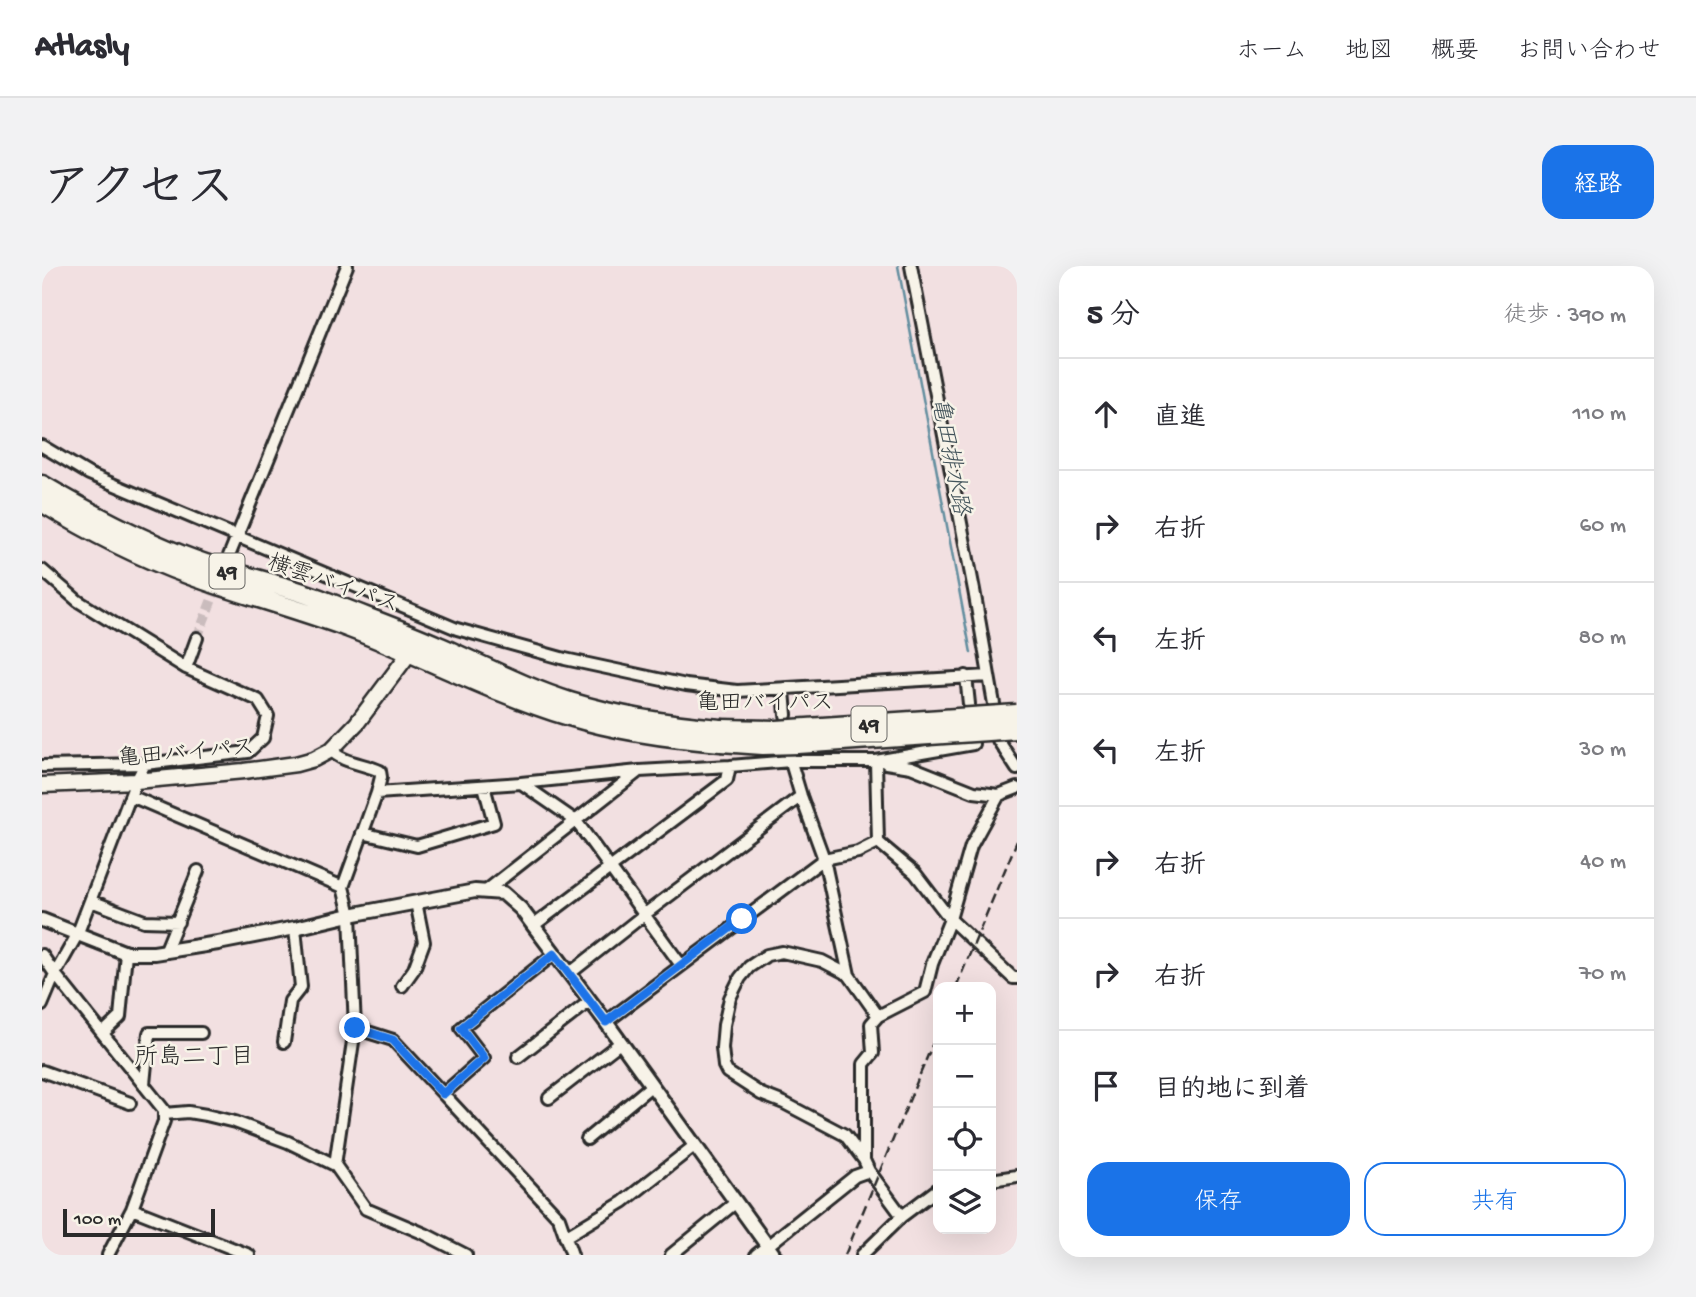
<!DOCTYPE html>
<html lang="ja">
<head>
<meta charset="utf-8">
<style>
  :root { --surface:#fff; --page:#f2f2f3; --text:#2b2b33; --muted:#7c7c81; --line:#e1e1e2; --accent:#1a73e8 }
  body { margin:0; font-family:"Gochi Hand","Klee One",sans-serif; background:var(--page); color:var(--text) }
  .controls { position:absolute; right:21px; bottom:21px; display:grid; overflow:hidden; border-radius:14px; box-shadow:0 7px 28px #0002 }
  .controls button { width:63px; height:63px; display:grid; place-items:center; padding:0; border:0; border-bottom:2px solid var(--line); background:var(--surface); color:var(--text); font:35px sans-serif }
  .scale { position:absolute; left:21px; bottom:18px; width:152px; box-sizing:border-box; padding-left:7px; border:4px solid #2b2b2b; border-top:0; font-size:19px; line-height:24px; white-space:nowrap; color:#2b2b2b; -webkit-text-stroke:5px #f7f3e8; paint-order:stroke }
  .stop { position:absolute; width:21px; height:21px; margin:-16px; border:5px solid #1a73e8; border-radius:50%; background:#fff }
  .stop.end { background:#1a73e8; border-color:#fff; box-shadow:0 2px 7px #0008 }
  .list { margin:0; padding:0; list-style:none }
  h2 { display:flex; justify-content:space-between; align-items:center; height:91px; margin:0; padding:0 28px; font-size:30px }
  h2 small { font-size:23px; font-weight:400; color:var(--muted) }
  .list li { display:grid; grid-template-columns:46px 1fr auto; gap:21px; align-items:center; box-sizing:border-box; height:112px; padding:0 28px; border-top:2px solid var(--line) }
  .list b { display:block; font-size:26px; white-space:nowrap }
  .list em { font-size:23px; font-style:normal; color:var(--muted) }
  .actions { display:flex; gap:14px; padding:21px 28px }
  .actions a { flex:1; padding:16px 0; border:2px solid var(--accent); border-radius:21px; text-align:center; font-size:24px; color:var(--accent) }
  .actions .main { background:var(--accent); color:#fff }
  .icon { flex:none; width:38px; height:38px; fill:none; stroke:currentColor; stroke-width:2; stroke-linecap:round; stroke-linejoin:round }
  .map { position:relative; flex:none; width:975px; height:989px; overflow:hidden; border-radius:21px }
  header { display:flex; align-items:center; gap:42px; box-sizing:border-box; height:98px; padding:0 35px; background:var(--surface); border-bottom:2px solid var(--line) }
  header strong { font-size:33px }
  nav { display:flex; gap:38px; margin-inline-start:auto; font-size:24px }
  .intro { display:flex; align-items:center; justify-content:space-between; box-sizing:border-box; height:168px; padding:0 42px }
  h1 { margin:0; font-size:49px }
  .button { padding:18px 32px; border-radius:21px; background:var(--accent); color:#fff; font-size:24px; font-weight:700 }
  main { display:flex; gap:42px; padding:0 42px }
  aside { flex:1; background:var(--surface); border-radius:21px; box-shadow:0 7px 28px #0002 }
  .map>svg:first-child { display:block }
  .lines { fill:none; stroke-linecap:round; stroke-linejoin:round }
  .stream { stroke:#648e9f; stroke-width:2.5 }
  .minor-tunnel { stroke:#cabcbd; stroke-width:10; stroke-dasharray:10 5; stroke-linecap:butt }
  .minor-casing { stroke:#2b2b2b; stroke-width:16 }
  .tertiary-casing { stroke:#2b2b2b; stroke-width:18 }
  .secondary-casing { stroke:#2b2b2b; stroke-width:19 }
  .trunk-casing { stroke:#2b2b2b; stroke-width:23 }
  .minor { stroke:#f7f3e8; stroke-width:10 }
  .tertiary { stroke:#f7f3e8; stroke-width:12 }
  .secondary { stroke:#f7f3e8; stroke-width:14 }
  .trunk { stroke:#f7f3e8; stroke-width:18 }
  .rail { stroke:#2b2b2b; stroke-width:2.5; stroke-dasharray:10 5; stroke-linecap:butt }
  .trunk-bridge-casing { stroke:#2b2b2b; stroke-width:23; stroke-linecap:butt }
  .trunk-bridge { stroke:#f7f3e8; stroke-width:18 }
  .route { stroke:#1a73e8; stroke-width:9 }
  .labels { text-anchor:middle; stroke-width:5; stroke-linejoin:round; paint-order:stroke }
  .shield { fill:#f7f3e8; stroke:#686764; stroke-width:2 }
  .shield-label { font-size:21px; font-weight:bold; fill:#2b2b2b }
  .street-label { font-size:23px; fill:#2b2b2b; stroke:#f7f3e8 }
  .water-label { font-size:24px; font-style:italic; fill:#43545b; stroke:#f7f3e8 }
  .neighbourhood-label { font-size:24px; fill:#2b2b2b; stroke:#f7f3e8 }
</style>
</head>
<body>
<header>
<strong>Atlasly</strong>
<nav><a>ホーム</a><a>地図</a><a>概要</a><a>お問い合わせ</a></nav>
</header>
<div class="intro"><h1>アクセス</h1><a class="button">経路</a></div>
<main>
<div class="map">
<svg width="975" height="989" viewBox="0 0 975 989">
  <rect width="100%" height="100%" fill="#f2e0e1"/>
  <filter id="ink" filterUnits="userSpaceOnUse"><feTurbulence type="fractalNoise" baseFrequency=".0143" numOctaves="2"/><feDisplacementMap in="SourceGraphic" scale="14" xChannelSelector="R" yChannelSelector="G"/><feConvolveMatrix kernelMatrix="1 2 1 2 8 2 1 2 1" color-interpolation-filters="sRGB"/></filter>
  <g filter="url(#ink)">
    <g class="lines">
      <path class="stream" d="M856 0 929 387"/>
      <path class="minor-tunnel" d="M155 372 177 315"/>
      <g class="minor-casing">
        <path id="minor" d="M869 0 932 324 952 438
          M0 180 47 208 415 363 523 393 644 419 695 425 947 410
          M187 290 305 0
          M0 304 36 335 144 402 216 434 226 450 221 472 206 486 103 498 0 500
          M144 402 155 372
          M924 410 927 438
          M742 424 744 449
          M956 474 975 503
          M289 484C299 496 323 498 338 505L339 511 335 527 301 621 308 649 313 762 293 899
          M747 490 759 530 782 593 807 709
          M834 495 836 576 873 607 908 653 971 712H975
          M844 497 869 501 932 526 957 529 975 522
          M479 517 534 555 639 699
          M335 527 479 517 597 505 688 500 749 495H834L931 478
          M89 530 301 621
          M320 567 375 580 452 557 442 520
          M444 625 597 505
          M49 635 102 655 136 656
          M491 660 685 514 688 500
          M123 686 156 605
          M0 689 13 708 122 844V855L90 943 66 989
          M527 708 603 648 759 530
          M360 720 372 703 382 676 374 636
          M0 739 13 708 35 669 94 515 103 498
          M836 750 807 709 780 695 740 686 725 689 707 701 698 712 688 732 682 759 680 782 682 800 685 806 719 828 742 837 803 869 822 894 827 905 860 950
          M564 756 782 593 816 586 836 576
          M313 762 351 774 517 952 530 989
          M61 767 78 751 84 687
          M242 776 248 735 259 721 253 662
          M476 791 548 735
          M0 805 88 837
          M102 818 107 767H159
          M401 828 442 792 419 762 512 688
          M507 832 578 777
          M122 848 146 846 164 849 193 856 246 876 293 899 324 943 383 968 424 989
          M545 873 609 820
          M822 894V798L831 787 829 758 836 750 883 726 890 698 908 653 929 580 957 529
          M949 914 975 910
          M90 943 207 989
          M523 971 581 936 652 880
          M629 989 693 937
          M714 989 813 910 827 905
          M820 989 860 950 896 923"/>
      </g>
      <g class="tertiary-casing">
        <path id="tertiary" d="M0 654 84 687H112L176 677 253 662 308 649 433 625 461 627 479 643 564 756 732 989"/>
      </g>
      <g class="secondary-casing">
        <path id="secondary" d="M0 519 94 515 202 505 254 498 272 493 289 484 315 457 372 381"/>
      </g>
      <g class="trunk-casing">
        <path id="trunk" d="M0 219C49 248 98 274 152 294 193 309 237 317 278 333 317 349 358 363 396 380 440 399 483 422 528 436 577 451 628 459 679 463
          M0 236C47 265 96 290 148 309 200 328 253 342 305 361 380 389 451 427 527 450 577 465 627 472 679 476"/>
      </g>
      <use href="#minor" class="minor"/>
      <use href="#tertiary" class="tertiary"/>
      <use href="#secondary" class="secondary"/>
      <use href="#trunk" class="trunk"/>
      <path class="rail" d="M914 721 975 575
        M803 989 896 765"/>
      <g class="trunk-bridge-casing">
        <path id="trunk-bridge" d="M679 463 735 464 975 448
          M679 476 721 479 756 478 975 463"/>
      </g>
      <use href="#trunk-bridge" class="trunk-bridge"/>
    </g>
  </g>
  <g class="lines" filter="url(#ink)">
    <path class="route" d="M313 762 351 774 401 828 442 792 419 762 512 688 564 756 700 653"/>
  </g>
  <g class="labels">
    <g class="shield">
      <rect x="167.5" y="287.5" width="35" height="35" rx="5"/>
      <rect x="809.5" y="440.5" width="35" height="35" rx="5"/>
    </g>
    <g class="shield-label">
      <text x="185" y="312">49</text>
      <text x="827" y="465">49</text>
    </g>
    <g class="street-label">
      <text transform="translate(292 316) rotate(19)" y="8">横雲バイパス</text>
      <text x="723" y="443">亀田バイパス</text>
      <text transform="translate(144 485) rotate(-5)" y="8">亀田バイパス</text>
    </g>
    <g class="water-label">
      <text transform="translate(910 190) rotate(79)" y="8">亀田排水路</text>
    </g>
    <g class="neighbourhood-label">
      <text x="152" y="797">所島二丁目</text>
    </g>
  </g>
</svg>
<div class="controls">
<button>+</button>
<button>−</button>
<button><svg class="icon" aria-label="locate" viewBox="0 0 24 24"><circle cx="12" cy="12" r="6"/><path d="M12 2v4M12 18v4M2 12h4M18 12h4"/></svg></button>
<button><svg class="icon" aria-label="layers" viewBox="0 0 24 24"><path d="M12 4l9 5-9 5-9-5zM3 14l9 5 9-5"/></svg></button>
</div>
<div class="scale">100 m</div>
<div class="stop" style="left:700px;top:653px"></div>
<div class="stop end" style="left:313px;top:762px"></div>
</div>
<aside>
<h2>5 分<small>徒歩 · 390 m</small></h2>
<ul class="list">
<li><svg class="icon" aria-label="ahead" viewBox="0 0 24 24"><path d="M12 20V5M6 11l6-6 6 6"/></svg><div><b>直進</b></div><em>110 m</em></li>
<li><svg class="icon" aria-label="right" viewBox="0 0 24 24"><path d="M7 20v-9h11M14 6l5 5-5 5"/></svg><div><b>右折</b></div><em>60 m</em></li>
<li><svg class="icon" aria-label="left" viewBox="0 0 24 24"><path d="M17 20v-9H6M10 6l-5 5 5 5"/></svg><div><b>左折</b></div><em>80 m</em></li>
<li><svg class="icon" aria-label="left" viewBox="0 0 24 24"><path d="M17 20v-9H6M10 6l-5 5 5 5"/></svg><div><b>左折</b></div><em>30 m</em></li>
<li><svg class="icon" aria-label="right" viewBox="0 0 24 24"><path d="M7 20v-9h11M14 6l5 5-5 5"/></svg><div><b>右折</b></div><em>40 m</em></li>
<li><svg class="icon" aria-label="right" viewBox="0 0 24 24"><path d="M7 20v-9h11M14 6l5 5-5 5"/></svg><div><b>右折</b></div><em>70 m</em></li>
<li><svg class="icon" aria-label="arrive" viewBox="0 0 24 24"><path d="M6 21V4h12l-3 4 3 4H6"/></svg><div><b>目的地に到着</b></div></li>
</ul>
<div class="actions"><a class="main">保存</a><a>共有</a></div>
</aside>
</main>
</body>
</html>
